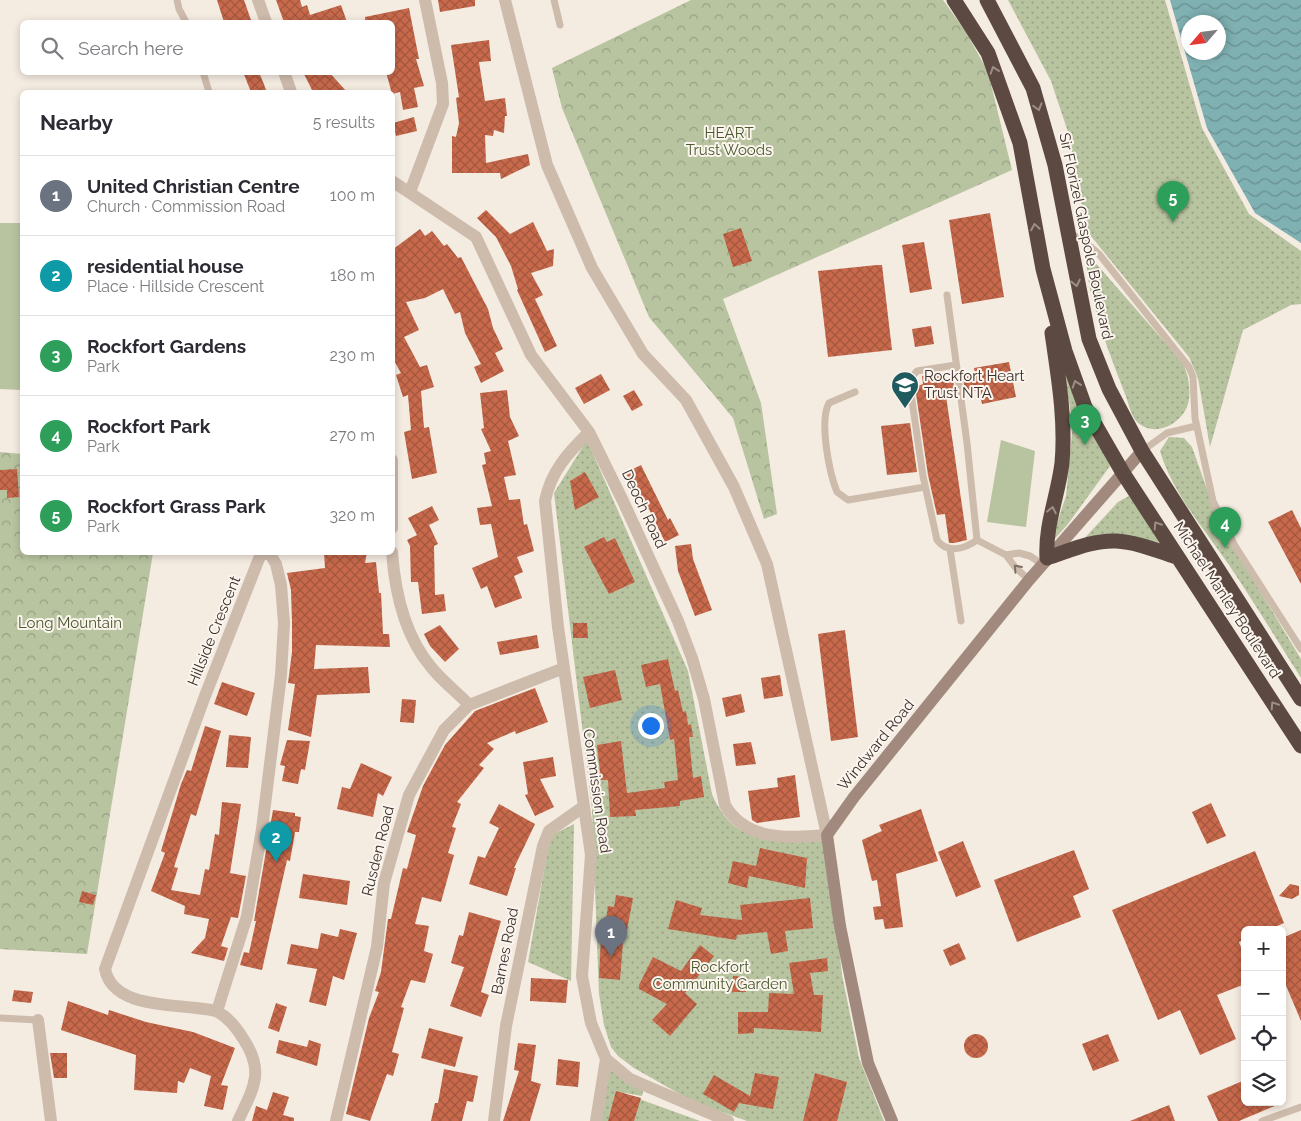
<!DOCTYPE html>
<html lang="en">
<head>
<meta charset="utf-8">
<style>
  :root { --surface:#fff; --page:#f2f2f3; --text:#2b2b33; --muted:#7c7c81; --line:#e1e1e2; --accent:#1f5a5e }
  body { margin:0; font-family:Raleway,sans-serif; background:var(--page); color:var(--text) }
  .controls { position:absolute; right:15px; bottom:15px; display:grid; overflow:hidden; border-radius:8px; box-shadow:0 2px 8px #0003 }
  .controls button { width:45px; height:45px; display:grid; place-items:center; padding:0; border:0; border-bottom:1px solid var(--line); background:var(--surface); color:var(--text); font:25px sans-serif }
  .compass { position:absolute; left:1181px; top:15px; width:45px; height:45px; border-radius:50%; background:var(--surface); box-shadow:0 2px 8px #0003; rotate:242deg }
  .you { position:absolute; left:650px; top:725px; width:18px; height:18px; margin:-12px; border:4px solid #fff; border-radius:50%; background:#1a73e8; box-shadow:0 0 0 8px #1a73e833 }
  .badge { display:grid; place-items:center; width:32px; height:32px; border-radius:50%; background:var(--accent); color:#fff; font-size:16px; font-weight:700 }
  .pin { position:absolute; translate:-50% -41px; filter:drop-shadow(0 1px 2px #0008) }
  .pin::after { content:''; position:absolute; top:26px; width:18px; height:15px; background:inherit; clip-path:polygon(0 0,100% 0,50% 100%) }
  .list { margin:0; padding:0; list-style:none }
  h2 { display:flex; justify-content:space-between; align-items:center; height:65px; margin:0; padding:0 20px; font-size:21px }
  h2 small { font-size:16px; font-weight:400; color:var(--muted) }
  .list li { display:grid; grid-template-columns:32px 1fr auto; gap:15px; align-items:center; box-sizing:border-box; height:80px; padding:0 20px; border-top:1px solid var(--line) }
  .list b { display:block; font-size:19px; white-space:nowrap }
  .list p { margin:0; font-size:16px; white-space:nowrap; color:var(--muted) }
  .list em { font-size:16px; font-style:normal; color:var(--muted) }
  .icon { flex:none; width:28px; height:28px; fill:none; stroke:currentColor; stroke-width:2; stroke-linecap:round; stroke-linejoin:round }
  .map { position:relative; flex:none; width:1301px; height:1121px; overflow:hidden }
  .search { position:absolute; background:var(--surface); box-shadow:0 2px 8px #0003; left:20px; top:20px; width:375px; height:55px; display:flex; align-items:center; gap:12px; box-sizing:border-box; padding:0 18px; border-radius:8px; color:var(--muted); font-size:19px }
  .panel { position:absolute; background:var(--surface); box-shadow:0 2px 8px #0003; left:20px; top:90px; width:375px; height:465px; border-radius:8px }
  .map>svg:first-child { display:block }
  .green { fill:url(#green-dots) }
  .forest { fill:url(#forest-crowns) }
  .pitch { fill:#b8c4a0 }
  .water { fill:url(#water-waves); fill-rule:evenodd }
  .building { fill:url(#building-cross-hatch) }
  .lines { fill:none; stroke-linecap:round; stroke-linejoin:round }
  .lane { stroke:#cdbbac; stroke-width:7 }
  .street { stroke:#cdbbac; stroke-width:12 }
  .secondary { stroke:#a18a7d; stroke-width:12 }
  .highway { stroke:#5c4a42; stroke-width:15 }
  .oneway { stroke:#9c8e87 }
  .oneway2 { stroke:#7d6f65 }
  .labels { text-anchor:middle; stroke-width:4; stroke-linejoin:round; paint-order:stroke }
  .park-label { font-size:15px; fill:#4a5a2e; stroke:#fbf5ee }
  .street-label { font-size:15px; fill:#3b302b; stroke:#fbf5ee }
  .poi-label { font-size:15px; fill:#3b302b; stroke:#fbf5ee; text-anchor:start }
</style>
</head>
<body>
<div class="map">
<svg width="1301" height="1121" viewBox="0 0 1301 1121">
  <defs>
    <pattern id="green-dots" width="8" height="8" patternUnits="userSpaceOnUse" patternTransform="scale(1.25)"><rect width="8" height="8" fill="#b8c4a0"/><path d="M2 2h.1M6 6h.1" fill="none" stroke="#97a083" stroke-width="1.8" stroke-linecap="round"/></pattern>
    <pattern id="forest-crowns" width="20" height="18" patternUnits="userSpaceOnUse" patternTransform="scale(1.25)"><rect width="20" height="18" fill="#b8c4a0"/><path d="M2 6a3 3 0 1 1 6 0M12 15a3 3 0 1 1 6 0" fill="none" stroke="#97a083"/></pattern>
    <pattern id="water-waves" width="16" height="10" patternUnits="userSpaceOnUse" patternTransform="scale(1.25)"><rect width="16" height="10" fill="#7fb0b2"/><path d="M0 5q4-4 8 0t8 0" fill="none" stroke="#699091"/></pattern>
    <pattern id="building-cross-hatch" width="8" height="8" patternUnits="userSpaceOnUse" patternTransform="scale(1.25)"><rect width="8" height="8" fill="#c8694b"/><path d="M0 0l8 8M0 8l8-8" fill="none" stroke="#a4573f"/></pattern>
  </defs>
  <rect width="100%" height="100%" fill="#f4ebe1"/>
  <path class="green" d="M1008 0H1165L1202 128 1249 214 1301 251V304L1291 305 1243 330 1210 447 1198 378 1189 357 1086 230 1069 135 1051 81Z
    M1085 251 1183 363C1189 376 1193 398 1185 411 1174 428 1153 436 1137 422 1131 416 1128 401 1125 394 1113 363 1101 332 1093 300 1088 285 1087 268 1085 251Z
    M1061 358 1110 466 1068 524 1050 544 1066 496 1073 424Z
    M1169 437 1184 438 1192 447 1219 523 1301 659V678C1277 640 1254 602 1229 565 1204 529 1172 492 1160 451Z
    M587 440 688 671 712 794C718 808 729 826 745 832 755 836 811 834 827 835L842 975 859 1058 884 1121H747L692 1101 634 1068 618 1056 611 1047 604 1025 599 994 592 809 554 493Z
    M1129 496 1134 503 1168 550 1081 542 1118 502Z
    M574 824 571 981 528 962 550 836Z
    M607 1061 644 1086 642 1096 620 1092 700 1121H599Z"/>
  <path class="forest" d="M691 0H943L966 32 988 72 1012 170 723 299 761 403 777 514 764 519 733 418 649 317 562 108 552 68Z
    M0 452 22 454V552L153 553 87 954 0 949Z"/>
  <path class="pitch" d="M0 223H22V390L0 389Z
    M1001 440 1035 451 1026 527 987 522Z"/>
  <path class="water" d="M1170 0H1301V243L1255 213 1207 128ZM1188 22H1218V52H1188Z"/>
  <path class="building" d="M217 0H244L251 20 244 22H224Z
    M276 0H300L302 7 307 5 310 15 341 5 347 22H284Z
    M438 0H475V6L440 12Z
    M409 8 419 59H416L424 86 414 88 418 107 403 110 400 92 392 94 386 72H392V22H365V17Z
    M489 40 491 61 479 62 485 101 505 98 507 116H505L504 133 494 130 493 136 485 135 486 163 528 154 530 165 501 179 500 173H452V136L456 137 459 123 456 98 459 97 451 45Z
    M243 72H259L267 92H251Z
    M303 72H329L347 92H313Z
    M414 117 417 131 396 136 393 123Z
    M486 210 510 234 533 222 547 251 554 249 553 266 531 273 543 295 535 299 557 346 545 352 517 290 518 289 511 266 496 237 477 218Z
    M990 213 1004 297 962 304 949 220Z
    M741 228 752 261 733 267 723 234Z
    M420 229 425 236 432 231 444 246 447 244 458 258 461 257 488 309 493 328 503 349 495 353 504 371 481 383 474 367 481 364 465 333 460 312 455 314 443 289 425 298 406 302 419 330 404 337 420 367 427 365 434 387 421 391 424 428 429 427 437 473 412 479 404 432 411 430 408 395 403 397 396 375 401 373 392 357V250Z
    M924 242 932 289 910 293 902 245Z
    M877 265H882L892 350 828 357 818 271Z
    M931 326 934 344 915 347 912 329Z
    M1009 362 1016 397 982 404 979 390 965 392 963 377 975 375 974 368Z
    M943 373 944 380 953 379 955 394 946 396 967 540 954 543H949L945 514 937 515 928 475 915 387 923 384 922 376Z
    M601 374 610 390 584 404 575 388Z
    M507 390 510 417 519 436 508 441 516 475 504 477 509 500 520 499 524 525 527 524 534 551 517 557 523 572 514 576 522 598 495 608 487 586 481 589 472 568 498 557 491 524 480 525 477 508 492 506 482 465 486 464 484 453 491 451 481 429 484 428 480 393Z
    M634 390 643 405 632 411 623 396Z
    M910 423 917 472 887 475 881 426Z
    M641 465 668 520 670 518 679 535 665 542 649 509 646 510 636 487 625 473Z
    M17 469 19 497 7 498V490H0V470Z
    M585 472 599 497 575 510 570 481Z
    M432 506 439 520 429 525 438 544 434 546 435 595 444 594 446 611 422 614 418 582H411L410 546 407 540 417 535 408 518Z
    M1292 510 1301 528V584L1268 522Z
    M604 537 607 542 615 538 635 582 609 594 584 547Z
    M691 544 693 559 712 610 695 616 678 571 675 546Z
    M324 552H367L365 563 376 562 379 593H381L383 634H389L390 647 316 645 314 669 368 667 370 693 317 695 311 737 288 730 295 684 288 683 292 652V622L291 590 287 573 325 568Z
    M573 623H587L588 638H573Z
    M440 625 459 649 445 662 430 646 424 634Z
    M845 630 858 737 831 741 818 634Z
    M537 635 539 648 500 655 497 642Z
    M668 659 675 691 678 690 683 712 686 711 688 725 691 724 693 737H689L693 778 701 776 704 797 680 801V806L635 810 636 816 610 817 608 780H601L597 745 621 741 627 793 665 788 664 782 678 780 674 739 670 740 660 684 646 687 641 665Z
    M615 670 622 700 590 708 583 677Z
    M780 675 783 696 764 699 761 678Z
    M222 682 255 693 247 716 214 704Z
    M535 688 548 722 516 734 515 731 487 743 494 749 479 765 484 768 457 802 461 804 452 827 456 828 448 853 454 855 441 902 422 897 415 924 429 926 424 951 433 954 425 983 411 980 401 1007 404 1008 392 1052 399 1054 393 1076 387 1074 370 1121 346 1114 369 1018 379 992 375 991 381 972 388 919H391L403 868 407 869 416 835 407 832 423 786 445 745 475 711Z
    M741 694 745 712 726 717 722 698Z
    M402 699 416 700 414 723 400 722Z
    M205 726 221 731 196 816 191 814 174 867 178 868 171 890 200 895 205 869 209 870 215 834 219 835 222 802 241 804 230 873 246 876 238 918 231 917 221 946 228 948 224 961 191 953 205 938 209 919 184 914 185 906 151 891 165 853 161 851 181 784 187 770 191 771Z
    M229 735 251 737 248 768 226 767Z
    M287 740 310 741 305 770 301 769 298 784 282 781 285 766 280 765Z
    M751 742 756 764 736 766 733 744Z
    M553 757 556 776 540 779 554 807 535 816 525 795 528 794 523 762Z
    M361 763 392 777 383 796 378 793 373 817 337 809 342 787 350 789Z
    M795 775 800 817 757 823 752 820 748 791 778 787 777 778Z
    M1211 803 1226 836 1207 844 1192 812Z
    M499 804 535 824 514 868H516L507 896 469 884 478 856 485 858 499 828 489 823Z
    M921 809 938 861 896 874 903 927 885 929 883 919 875 920 873 907 881 906 877 880 872 881 862 840 882 831 879 825Z
    M273 810 295 813V816L301 817 299 832H295L290 861 287 860 262 970 240 965 244 952 249 953 256 921H254Z
    M963 841 981 887 956 897 938 852Z
    M760 848 807 858 805 888 749 876 747 888 728 883 733 861 756 866Z
    M1074 850 1089 889 1073 896 1081 917 1017 942 994 880Z
    M1255 851 1284 923 1268 930H1245V939L1239 942 1245 957V984L1217 995 1236 1039 1200 1055 1180 1010 1158 1020 1112 910Z
    M303 874 350 881 347 905 299 898Z
    M1290 884 1299 886V895L1292 899 1279 896Z
    M82 891 96 895 93 905 79 902Z
    M616 895 633 898 627 930H624L620 980 599 978 601 934H604L608 906 614 907Z
    M810 898 813 928 785 931 788 951 771 954 767 932 737 935 736 940 668 929 676 900 702 908 700 915 742 920 740 905Z
    M469 912 501 921 481 992 489 995 481 1017 450 1006 464 967 451 963 459 935 463 936Z
    M340 929 357 933 344 980 333 976 326 1006 309 1002 317 969 287 964 291 944 318 949 321 933 338 937Z
    M1301 930V1021L1282 976V938Z
    M959 943 966 959 950 966 943 950Z
    M700 945 714 956 685 993 697 1004 670 1036 652 1020 667 1004 639 989V985L653 957 681 971Z
    M827 958 828 971 810 973 814 995H823L821 1032 754 1028V1033L738 1034V1012H768L769 993 794 994 789 963Z
    M733 976 747 977 746 992H732Z
    M531 978 568 980 566 1003 530 1001Z
    M14 990 33 992 31 1003 12 1001Z
    M68 1001 108 1015 109 1010 146 1022 193 1032 235 1048 221 1085 228 1086 223 1110 204 1106 211 1076 190 1068 184 1083 178 1081 177 1093 134 1090 136 1055 61 1030Z
    M276 1003 287 1007 279 1032 268 1028Z
    M429 1028 463 1037 455 1067 421 1058Z
    M964 1046a12 12 0 1 1 24 0a12 12 0 1 1-24 0Z
    M1108 1034 1119 1061 1093 1071 1082 1044Z
    M279 1040 307 1047 309 1040 321 1044 317 1066 276 1053Z
    M518 1043 536 1045 531 1081 541 1084 530 1121H503L519 1071 514 1070Z
    M50 1053H67V1078H54Z
    M558 1059 580 1062 578 1087 556 1085Z
    M444 1069 478 1076 473 1102 467 1101 462 1121H431L435 1103H438Z
    M755 1073 779 1077 773 1109 739 1103 734 1112 703 1094 714 1075 750 1096Z
    M815 1073 847 1082 837 1121H803Z
    M1245 1080V1102H1284L1239 1121H1218L1207 1096Z
    M616 1091 641 1098 634 1121H608Z
    M273 1092 289 1097 283 1115 294 1118V1121H252L256 1106 267 1110Z
    M1169 1105 1175 1121H1130Z"/>
  <g class="lines">
    <path class="lane" d="M177 0 179 9 186 22
      M554 0 560 25
      M203 72 209 92
      M1068 233 1082 239 1099 254 1189 367 1193 377 1195 418 1213 501 1235 546 1301 649
      M947 295 967 443 977 540 1006 555 1019 553 1030 556 1042 564
      M956 365 917 371 911 378 910 387 923 476 937 540C947 554 965 549 977 540
      M855 392 829 403C819 421 829 472 837 492L848 500 925 487
      M1142 451 1167 433 1196 426
      M950 549 961 621
      M1006 555 1015 567 1029 580
      M0 1018 38 1020
      M1262 1121 1301 1107"/>
    <path class="street" d="M258 0 266 22
      M284 72 291 92
      M392 181 476 237 531 355 589 432 623 501 678 621 692 658 704 699 725 805C746 842 790 838 827 835L767 564 734 487 686 400 643 354 592 268 547 165 505 0
      M410 192 443 104 442 83 425 0
      M589 432C568 453 551 471 545 501L558 627 591 855 582 976 591 1023 606 1059 630 1079 728 1121
      M392 460V528
      M392 552C395 593 404 635 431 667 442 681 457 692 469 705
      M217 1011 247 916 262 829 281 675 284 623 281 585 276 564 270 554H262L260 556 205 696 105 969C112 1006 166 1004 196 1008 203 1009 213 1009 218 1012 229 1018 238 1030 244 1040 265 1072 253 1089 238 1121
      M38 1020 51 1121
      M336 1121 377 947 384 883 409 795 444 730 469 705 564 668
      M494 1121 506 1026 543 846 549 831 583 807
      M596 1121 606 1059"/>
    <path class="secondary" d="M892 1121 868 1063 840 926 827 835 854 797 1029 580 1142 451"/>
    <path class="highway" d="M954 0 988 53 1020 143 1043 269 1065 351 1085 407 1123 473 1301 746
      M987 0 1033 88 1055 165 1089 339 1109 389 1142 451 1301 699
      M1052 333C1058 375 1066 420 1062 463 1058 496 1045 525 1047 558 1069 551 1092 540 1116 541 1137 542 1158 551 1177 557"/>
  </g>
  <defs><path id="oneway-chevron" d="M-2-3.5L2.5 0L-2 3.5" fill="none" stroke-width="1.6" stroke-linecap="round" stroke-linejoin="round" transform="scale(1.25)"/></defs>
  <g class="oneway">
    <use href="#oneway-chevron" transform="translate(994 70) rotate(-109)"/>
    <use href="#oneway-chevron" transform="translate(1038 107) rotate(74)"/>
    <use href="#oneway-chevron" transform="translate(1035 227) rotate(-100)"/>
    <use href="#oneway-chevron" transform="translate(1076 283) rotate(78)"/>
    <use href="#oneway-chevron" transform="translate(1076 384) rotate(-109)"/>
    <use href="#oneway-chevron" transform="translate(1052 510) rotate(-78)"/>
    <use href="#oneway-chevron" transform="translate(1157 525) rotate(-123)"/>
    <use href="#oneway-chevron" transform="translate(1274 705) rotate(-123)"/>
  </g>
  <use class="oneway2" href="#oneway-chevron" transform="translate(1017 568) rotate(-132)"/>
  <defs>
    <g id="school-pin" transform="scale(1.4375)"><path d="M0 17L-7.5 6A9.5 9.5 0 1 1 7.5 6Z" fill="#1f5a5e" stroke="#fbf5ee"/><path d="M0-5L7-2L0 1L-7-2ZM-4 1L0 2.5L4 1V4Q0 6-4 4Z" fill="#fff"/></g>
  </defs>
  <g fill-rule="evenodd">
    <use href="#school-pin" x="905" y="385"/>
  </g>
  <g class="labels">
    <g class="park-label">
      <text x="729" y="138">HEART<tspan x="729" dy="17">Trust Woods</tspan></text>
      <text x="70" y="628">Long Mountain</text>
      <text x="720" y="972">Rockfort<tspan x="720" dy="17">Community Garden</tspan></text>
    </g>
    <g class="street-label">
      <text transform="translate(1086 236) rotate(78)" y="5">Sir Florizel Glaspole Boulevard</text>
      <text transform="translate(644 509) rotate(65)" y="5">Deoch Road</text>
      <text transform="translate(1227 600) rotate(57)" y="5">Michael Manley Boulevard</text>
      <text transform="translate(214 631) rotate(-68)" y="5">Hillside Crescent</text>
      <text transform="translate(876 745) rotate(-51)" y="5">Windward Road</text>
      <text transform="translate(597 791) rotate(82)" y="5">Commission Road</text>
      <text transform="translate(378 851) rotate(-76)" y="5">Rusden Road</text>
      <text transform="translate(505 951) rotate(-79)" y="5">Barnes Road</text>
    </g>
    <g class="poi-label">
      <text x="924" y="381">Rockfort Heart<tspan x="924" dy="17">Trust NTA</tspan></text>
    </g>
  </g>
</svg>
<div class="controls">
<button>+</button>
<button>−</button>
<button><svg class="icon" aria-label="locate" viewBox="0 0 24 24"><circle cx="12" cy="12" r="6"/><path d="M12 2v4M12 18v4M2 12h4M18 12h4"/></svg></button>
<button><svg class="icon" aria-label="layers" viewBox="0 0 24 24"><path d="M12 4l9 5-9 5-9-5zM3 14l9 5 9-5"/></svg></button>
</div>
<svg class="compass" viewBox="-18 -18 36 36"><path d="M0-13l5 13h-10z" fill="#e53935"/><path d="M0 13l5-13h-10z" fill="#7c7c81"/></svg>
<div class="you"></div>
<div class="pin badge" style="left:611px;top:957px;background:#6b7280">1</div>
<div class="pin badge" style="left:276px;top:862px;background:#0f9aa8">2</div>
<div class="pin badge" style="left:1085px;top:445px;background:#2e9e5b">3</div>
<div class="pin badge" style="left:1225px;top:548px;background:#2e9e5b">4</div>
<div class="pin badge" style="left:1173px;top:222px;background:#2e9e5b">5</div>
<div class="search"><svg class="icon" aria-label="search" viewBox="0 0 24 24"><circle cx="10" cy="10" r="6"/><path d="M15 15l6 6"/></svg>Search here</div>
<section class="panel">
<h2>Nearby<small>5 results</small></h2>
<ul class="list">
<li><span class="badge" style="background:#6b7280">1</span><div><b>United Christian Centre</b><p>Church · Commission Road</p></div><em>100 m</em></li>
<li><span class="badge" style="background:#0f9aa8">2</span><div><b>residential house</b><p>Place · Hillside Crescent</p></div><em>180 m</em></li>
<li><span class="badge" style="background:#2e9e5b">3</span><div><b>Rockfort Gardens</b><p>Park</p></div><em>230 m</em></li>
<li><span class="badge" style="background:#2e9e5b">4</span><div><b>Rockfort Park</b><p>Park</p></div><em>270 m</em></li>
<li><span class="badge" style="background:#2e9e5b">5</span><div><b>Rockfort Grass Park</b><p>Park</p></div><em>320 m</em></li>
</ul>
</section>
</div>
</body>
</html>
